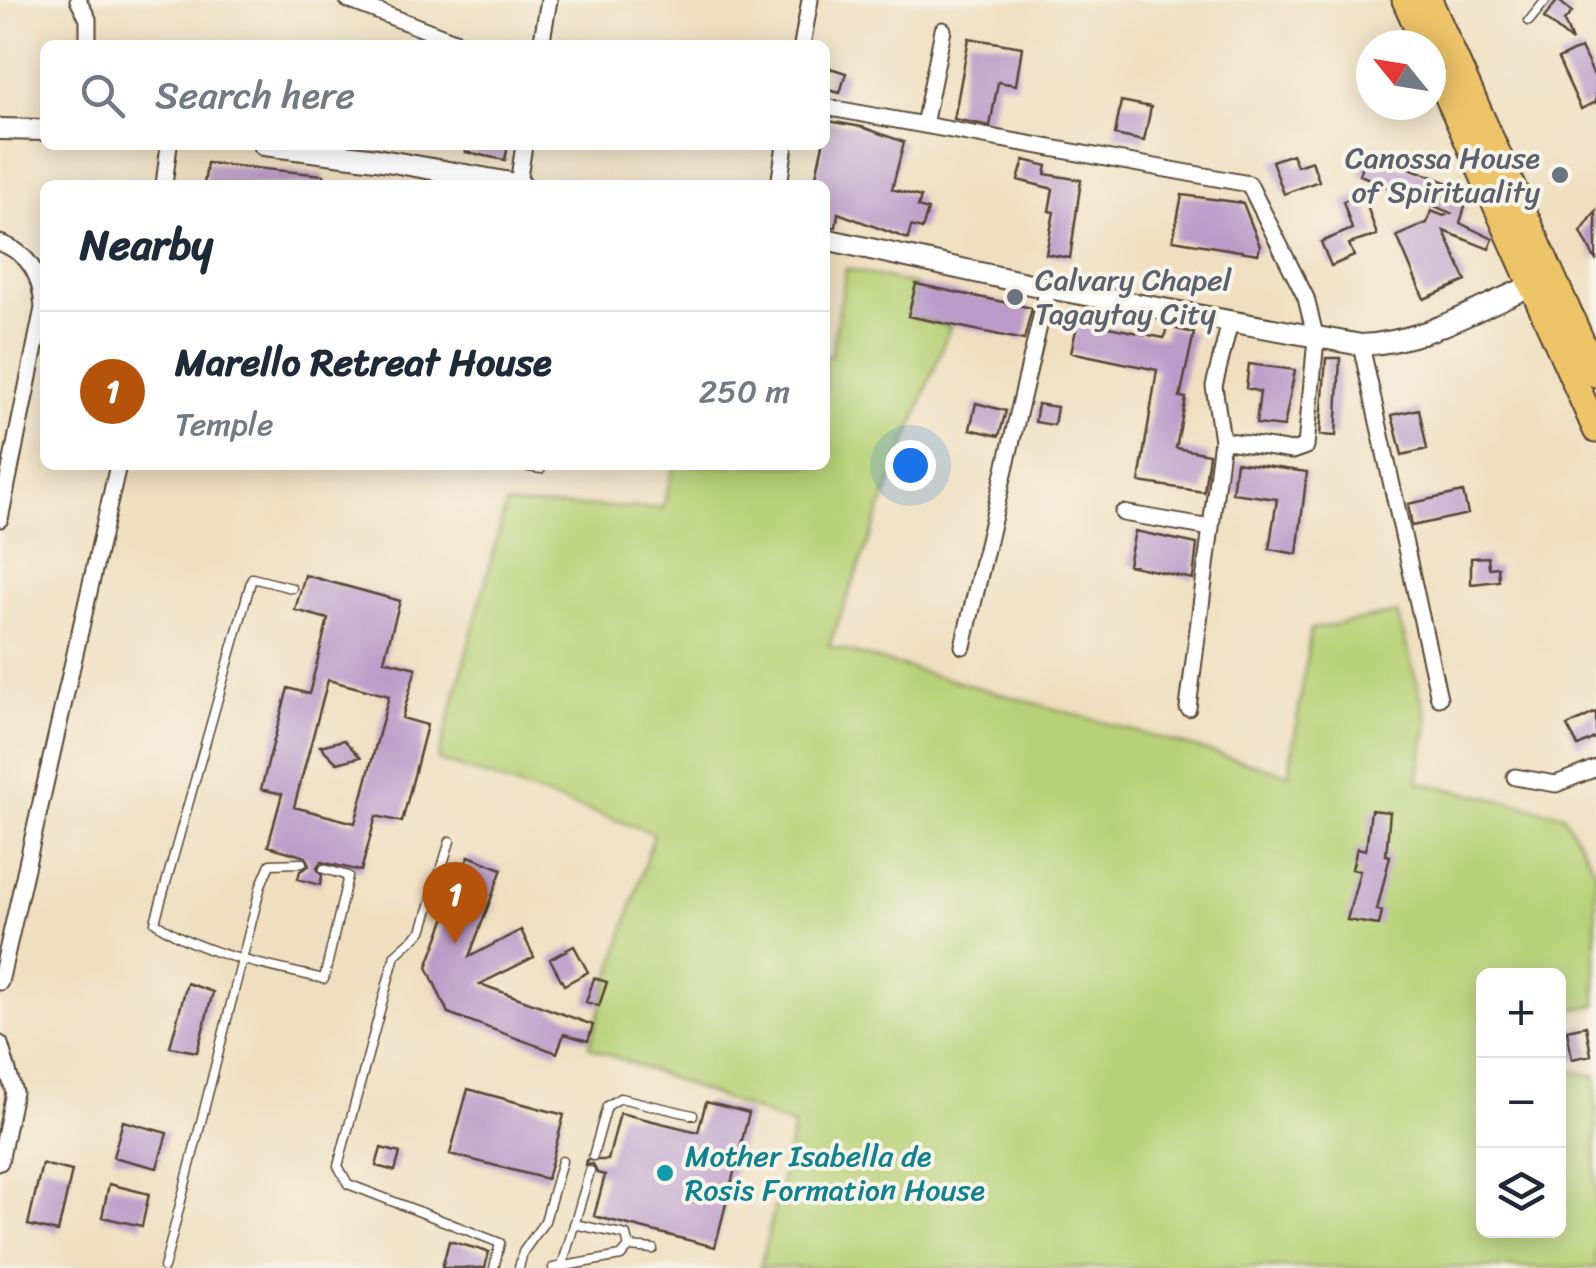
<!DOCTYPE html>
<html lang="en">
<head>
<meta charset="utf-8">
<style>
  :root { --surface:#fff; --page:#f6f6f7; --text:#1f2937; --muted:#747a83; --line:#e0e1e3; --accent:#b45309 }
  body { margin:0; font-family:Sriracha,sans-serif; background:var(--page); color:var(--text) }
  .controls { position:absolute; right:30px; bottom:30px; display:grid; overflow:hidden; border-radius:15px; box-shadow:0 5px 25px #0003 }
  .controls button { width:90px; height:90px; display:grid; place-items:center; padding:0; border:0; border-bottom:2px solid var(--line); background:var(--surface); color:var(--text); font:50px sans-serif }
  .compass { position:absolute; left:1356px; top:30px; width:90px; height:90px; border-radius:50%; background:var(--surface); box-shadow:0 5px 25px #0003; rotate:300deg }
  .you { position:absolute; left:910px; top:465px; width:35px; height:35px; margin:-25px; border:8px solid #fff; border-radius:50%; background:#1a73e8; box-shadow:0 0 0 15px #1a73e833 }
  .badge { display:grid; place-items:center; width:65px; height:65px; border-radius:50%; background:var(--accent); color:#fff; font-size:32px; font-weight:700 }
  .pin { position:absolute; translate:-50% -82px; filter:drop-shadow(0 2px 5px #0008) }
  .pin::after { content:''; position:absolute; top:52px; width:35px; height:30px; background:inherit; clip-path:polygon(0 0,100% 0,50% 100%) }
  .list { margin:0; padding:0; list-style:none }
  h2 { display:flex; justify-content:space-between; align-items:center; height:130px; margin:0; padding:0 40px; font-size:42px }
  h2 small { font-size:32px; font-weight:400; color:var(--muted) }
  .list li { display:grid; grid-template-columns:65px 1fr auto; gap:30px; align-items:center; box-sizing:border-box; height:160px; padding:0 40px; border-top:2px solid var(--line) }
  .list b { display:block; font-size:38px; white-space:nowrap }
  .list p { margin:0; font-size:32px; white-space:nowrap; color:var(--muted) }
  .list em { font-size:32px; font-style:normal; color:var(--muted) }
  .icon { flex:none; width:55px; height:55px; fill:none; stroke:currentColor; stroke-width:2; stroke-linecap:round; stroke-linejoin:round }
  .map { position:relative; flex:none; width:1596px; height:1268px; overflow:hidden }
  .search { position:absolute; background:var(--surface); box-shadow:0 5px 25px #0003; left:40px; top:40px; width:790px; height:110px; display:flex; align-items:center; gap:25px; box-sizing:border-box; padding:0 35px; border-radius:15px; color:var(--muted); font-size:38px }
  .panel { position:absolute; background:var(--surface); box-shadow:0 5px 25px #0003; left:40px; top:180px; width:790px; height:290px; border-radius:15px }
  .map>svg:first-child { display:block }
  .green { fill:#b8d177; stroke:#7a7e4a; stroke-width:2.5; fill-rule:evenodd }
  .building { fill:#ba9bc9; fill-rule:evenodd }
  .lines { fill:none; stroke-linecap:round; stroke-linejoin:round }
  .service-casing { stroke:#564536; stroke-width:11 }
  .minor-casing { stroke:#564536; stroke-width:19 }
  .tertiary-casing { stroke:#564536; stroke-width:24 }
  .primary-casing { stroke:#564536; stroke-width:29 }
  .service { stroke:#fff; stroke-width:8 }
  .minor { stroke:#fff; stroke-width:15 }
  .tertiary { stroke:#fff; stroke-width:20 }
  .primary { stroke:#eec469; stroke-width:25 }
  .worship-dot { fill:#6b7280; stroke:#f7f3e8; stroke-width:4 }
  .culture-dot { fill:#0f9aa8; stroke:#f7f3e8; stroke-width:4 }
  .labels { text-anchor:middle; stroke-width:8; stroke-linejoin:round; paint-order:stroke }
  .worship-label { font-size:30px; fill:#5b616d; stroke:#f7f3e8; text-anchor:end }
  .culture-label { font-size:30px; fill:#0d838f; stroke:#f7f3e8; text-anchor:start }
</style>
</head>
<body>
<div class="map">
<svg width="1596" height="1268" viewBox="0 0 1596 1268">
  <rect width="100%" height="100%" fill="#f7f3e8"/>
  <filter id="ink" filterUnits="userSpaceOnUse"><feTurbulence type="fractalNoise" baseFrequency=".01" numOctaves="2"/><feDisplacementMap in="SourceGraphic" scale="20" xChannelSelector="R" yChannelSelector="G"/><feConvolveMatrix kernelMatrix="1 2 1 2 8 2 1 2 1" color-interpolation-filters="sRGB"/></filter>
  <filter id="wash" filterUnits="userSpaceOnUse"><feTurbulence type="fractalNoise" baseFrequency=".0048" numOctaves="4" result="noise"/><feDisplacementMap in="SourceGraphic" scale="40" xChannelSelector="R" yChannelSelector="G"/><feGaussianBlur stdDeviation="2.25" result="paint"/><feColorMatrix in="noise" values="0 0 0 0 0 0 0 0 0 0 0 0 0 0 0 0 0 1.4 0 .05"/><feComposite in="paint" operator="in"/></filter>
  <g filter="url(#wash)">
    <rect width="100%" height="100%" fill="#efdfc0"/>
    <path class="green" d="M846 269 916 285 909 316 950 327 829 646 1289 774 1311 629 1397 613 1428 721 1418 782 1563 814 1596 871V1005L1564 1011 1563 1070 1596 1076V1268H760L794 1126 589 1047 654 833 438 760 506 505 663 508 674 465H825V355L831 356ZM1484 976H1558V1230H1484Z"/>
    <g id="blocks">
      <path class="building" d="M1558 0 1572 12 1564 21 1572 41 1544 18Z
        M969 38 1022 47 1016 85 998 82 990 126 954 119Z
        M1581 48 1596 80V102L1581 109 1558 59Z
        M830 68 846 73 840 93 825 89Z
        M1121 101 1151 107 1144 141 1115 135Z
        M828 121 862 127 904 142 892 189 921 197 918 207 928 210 922 229 911 226 908 239 838 213 836 227 825 226V185H814Z
        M466 145H508L505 160 465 152Z
        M1367 152 1470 191 1460 223 1493 239 1489 249 1444 231 1466 281 1424 299 1397 236 1427 223 1431 211 1444 216 1451 213 1360 175Z
        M1292 154 1297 166 1312 161 1319 181 1284 194 1272 161Z
        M1024 160 1047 166 1045 174 1081 180 1070 258 1046 254 1054 212 1049 211 1053 189 1018 180Z
        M207 163 324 175 323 185H204Z
        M1363 194 1377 235 1349 244 1354 256 1331 266 1321 242 1352 229 1343 201Z
        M1182 195 1243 203 1260 246 1258 254 1173 240Z
        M1596 211V261L1581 232Z
        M916 284 1032 308 1024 340 908 316Z
        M1078 321 1164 338 1167 327 1194 333 1180 397 1186 398 1176 448 1209 454 1204 492 1139 482 1157 370 1071 352Z
        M1326 358H1340L1336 436 1320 435Z
        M1249 364 1295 370 1284 427 1256 424 1260 392 1246 388Z
        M976 403 1006 411 999 436 970 429Z
        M1038 404 1057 407 1054 425 1035 422Z
        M1419 409 1427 449 1402 455 1392 415Z
        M1236 462 1307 472 1297 554 1269 549 1277 499 1232 493Z
        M1463 492 1468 514 1412 526 1408 504Z
        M1135 531 1197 544 1193 579 1128 565Z
        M1488 557 1489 568 1498 567 1499 581 1471 584V558Z
        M305 575 400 601 384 660 416 668 402 718 427 725 402 822 376 816 361 871 321 862 317 868 322 876 320 885 298 879 300 871 309 866 306 857 268 846 282 794 261 789 288 688 309 694 328 619 295 610ZM328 680 389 696 355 823 294 807Z
        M1596 712V737L1578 746 1567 726Z
        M344 740 360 757 337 763 320 746Z
        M1371 810 1390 812 1386 855 1390 856 1377 910 1382 911 1379 925 1347 920 1360 871 1352 869 1357 848 1366 850Z
        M469 856 502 869 469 957 521 930 534 957 480 984 593 1025 588 1041 564 1034 557 1053 448 1013 427 967Z
        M574 946 588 972 564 985 550 959Z
        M594 978 607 982 599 1006 586 1002Z
        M187 983 213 992 197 1052 170 1047Z
        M1586 1026 1591 1055 1572 1059 1567 1030Z
        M468 1089 564 1115 547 1179 450 1154Z
        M706 1102 749 1113 715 1247 594 1216 605 1175 597 1173 593 1164 586 1165 587 1160H608L620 1113 698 1132Z
        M123 1121 167 1133 157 1168 113 1157Z
        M381 1148 400 1153 395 1171 376 1166Z
        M42 1164 72 1171 58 1232 28 1225Z
        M109 1184 149 1194 142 1226 102 1217Z
        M449 1241 489 1252 485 1268H442Z"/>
    </g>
  </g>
  <g filter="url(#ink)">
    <use href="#blocks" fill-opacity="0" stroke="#564536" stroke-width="2.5"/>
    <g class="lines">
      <g class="service-casing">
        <path id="service" d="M1529 21 1546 0
          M519 465 541 469
          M292 588 252 578 155 922C201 955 270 966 324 979L348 876 324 869
          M450 841 422 931 395 955 338 1166 348 1184 500 1243 494 1268
          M593 1156 607 1106 620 1098 693 1115
          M629 1247 653 1249
          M562 1266 590 1171
          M164 1268 261 885 270 864 302 863
          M519 1268 523 1252 545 1221 562 1161
          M553 1268 621 1256 629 1247 626 1235 574 1224"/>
      </g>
      <g class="minor-casing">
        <path id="minor" d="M78 0 88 19V45
          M348 0 465 45
          M541 45 549 0
          M802 45 810 0
          M825 107 1249 184 1306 298 1316 339 1306 446 1292 451 1222 440
          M924 125 943 30
          M518 184 524 145
          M164 185 169 145
          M779 185 785 145
          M0 243C31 254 41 277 43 308L0 519
          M1361 345 1439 698
          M1123 513 1211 528
          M963 646 1048 288
          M1188 708 1222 440 1214 386 1230 322
          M1515 777 1556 784 1596 768
          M0 982 118 465
          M0 1044 14 1092 0 1162"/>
      </g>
      <g class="tertiary-casing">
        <path id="tertiary" d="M0 129 45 130
          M264 145 376 159 521 185
          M825 239 1048 288 1361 345C1433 341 1479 305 1544 281"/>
      </g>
      <g class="primary-casing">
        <path id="primary" d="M1405 0 1425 45
          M1429 0 1596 374
          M1431 59 1596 430"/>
      </g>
      <use href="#service" class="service"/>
      <use href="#minor" class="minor"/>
      <use href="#tertiary" class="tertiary"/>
      <use href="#primary" class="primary"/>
    </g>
  </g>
  <g class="worship-dot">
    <circle cx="1560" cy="175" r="10"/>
    <circle cx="1015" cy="297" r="10"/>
  </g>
  <circle class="culture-dot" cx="665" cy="1173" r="10"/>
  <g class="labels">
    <g class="worship-label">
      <text x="1540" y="168">Canossa House<tspan x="1540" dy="34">of Spirituality</tspan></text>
      <text x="1035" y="290" text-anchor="start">Calvary Chapel<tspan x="1035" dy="34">Tagaytay City</tspan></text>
    </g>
    <g class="culture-label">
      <text x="685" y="1166">Mother Isabella de<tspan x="685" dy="34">Rosis Formation House</tspan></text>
    </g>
  </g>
</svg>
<div class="controls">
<button>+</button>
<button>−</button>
<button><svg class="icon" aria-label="layers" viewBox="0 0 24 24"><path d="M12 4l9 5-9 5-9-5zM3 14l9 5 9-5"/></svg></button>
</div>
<svg class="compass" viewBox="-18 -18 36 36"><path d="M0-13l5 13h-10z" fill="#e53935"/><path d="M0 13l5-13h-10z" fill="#747a83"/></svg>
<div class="you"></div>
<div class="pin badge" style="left:455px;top:944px">1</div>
<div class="search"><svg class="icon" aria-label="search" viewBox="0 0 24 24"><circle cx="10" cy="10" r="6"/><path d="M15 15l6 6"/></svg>Search here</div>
<section class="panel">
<h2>Nearby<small></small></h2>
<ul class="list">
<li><span class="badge">1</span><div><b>Marello Retreat House</b><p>Temple</p></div><em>250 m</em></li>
</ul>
</section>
</div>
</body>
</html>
